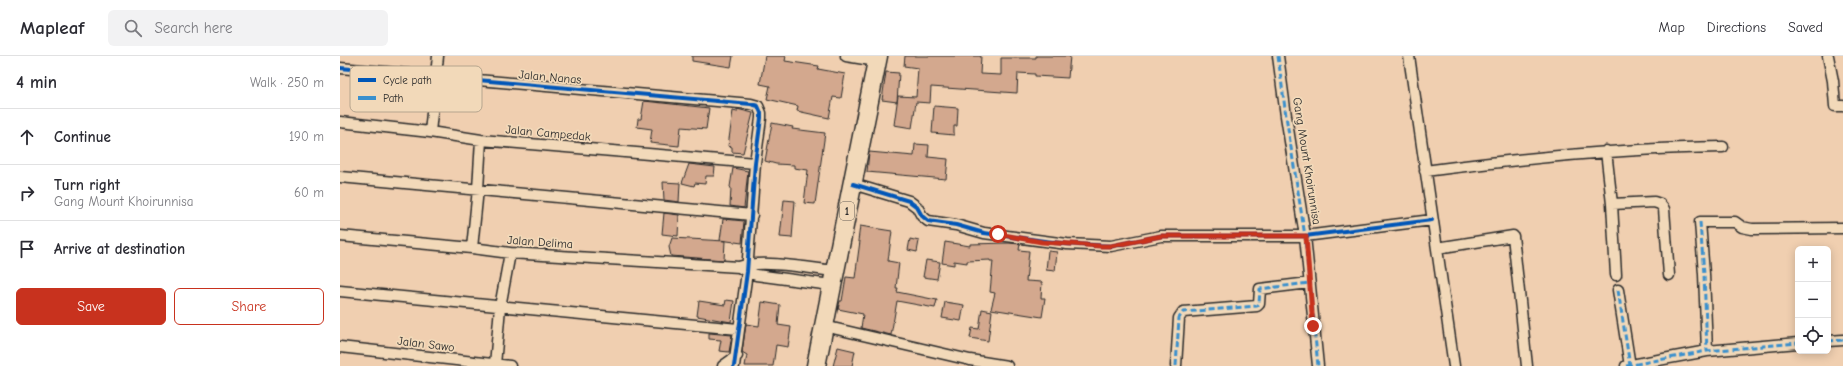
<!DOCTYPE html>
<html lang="en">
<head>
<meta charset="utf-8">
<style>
  :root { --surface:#fff; --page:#f2f2f3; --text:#2b2b33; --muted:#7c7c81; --line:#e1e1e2; --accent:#c8321e }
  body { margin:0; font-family:"Comic Neue",sans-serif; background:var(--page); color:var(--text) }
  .controls { position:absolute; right:12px; bottom:12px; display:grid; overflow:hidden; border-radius:6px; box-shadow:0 2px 10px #0003 }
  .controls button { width:36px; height:36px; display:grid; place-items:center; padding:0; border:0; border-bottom:1px solid var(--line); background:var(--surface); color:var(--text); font:20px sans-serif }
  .stop { position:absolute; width:12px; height:12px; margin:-9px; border:3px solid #c8321e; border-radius:50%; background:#fff }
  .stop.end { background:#c8321e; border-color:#fff; box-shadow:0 1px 4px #0008 }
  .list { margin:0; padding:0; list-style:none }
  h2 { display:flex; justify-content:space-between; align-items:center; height:52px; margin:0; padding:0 16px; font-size:17px }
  h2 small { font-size:13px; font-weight:400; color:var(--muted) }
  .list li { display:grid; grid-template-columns:26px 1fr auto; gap:12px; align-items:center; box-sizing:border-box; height:56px; padding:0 16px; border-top:1px solid var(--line) }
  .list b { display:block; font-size:15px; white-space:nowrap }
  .list p { margin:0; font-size:13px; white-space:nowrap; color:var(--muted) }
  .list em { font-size:13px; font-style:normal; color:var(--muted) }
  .actions { display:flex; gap:8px; padding:12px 16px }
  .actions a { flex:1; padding:9px 0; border:1px solid var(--accent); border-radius:6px; text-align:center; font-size:14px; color:var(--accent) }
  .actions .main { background:var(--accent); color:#fff }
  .icon { flex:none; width:22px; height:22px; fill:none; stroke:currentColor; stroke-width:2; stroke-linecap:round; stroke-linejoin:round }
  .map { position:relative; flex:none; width:1503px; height:310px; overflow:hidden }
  header { display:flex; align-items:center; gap:24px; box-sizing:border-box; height:56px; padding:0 20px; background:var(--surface); border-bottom:1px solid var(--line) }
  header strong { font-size:19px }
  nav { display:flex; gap:22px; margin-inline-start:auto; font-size:14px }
  .search { width:280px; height:36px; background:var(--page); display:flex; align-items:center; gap:10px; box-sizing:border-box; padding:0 14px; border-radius:6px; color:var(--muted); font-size:15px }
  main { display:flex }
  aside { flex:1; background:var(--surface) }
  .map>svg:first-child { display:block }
  .building { fill:#d3a88e; stroke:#2b2b2b }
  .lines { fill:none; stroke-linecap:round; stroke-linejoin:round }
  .street-casing { stroke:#2b2b2b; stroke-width:13 }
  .highway-casing { stroke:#2b2b2b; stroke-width:21 }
  .street { stroke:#f2d9b9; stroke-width:10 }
  .highway { stroke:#f2d9b9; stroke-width:18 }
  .quiet { stroke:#3b90cd; stroke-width:3; stroke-dasharray:6 3; stroke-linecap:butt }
  .cycleway-casing { stroke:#f2d9b9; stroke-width:6 }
  .cycleway { stroke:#0057b8; stroke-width:4 }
  .route { stroke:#c8321e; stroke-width:5 }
  .labels { text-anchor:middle; stroke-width:3.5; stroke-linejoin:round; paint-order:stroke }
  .shield { fill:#f2d9b9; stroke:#675f56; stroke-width:1 }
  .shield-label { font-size:11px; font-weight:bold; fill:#2b2b2b }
  .street-label { font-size:12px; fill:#2b2b2b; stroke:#f2d9b9 }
  .key { fill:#f2d9b9; stroke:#b6a58e; stroke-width:1 }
  .key-label { font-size:11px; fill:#2b2b2b }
</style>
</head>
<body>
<header>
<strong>Mapleaf</strong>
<div class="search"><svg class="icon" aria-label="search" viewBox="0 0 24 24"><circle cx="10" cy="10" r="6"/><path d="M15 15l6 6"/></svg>Search here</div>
<nav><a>Map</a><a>Directions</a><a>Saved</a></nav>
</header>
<main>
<aside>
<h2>4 min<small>Walk · 250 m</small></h2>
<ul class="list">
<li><svg class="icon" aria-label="ahead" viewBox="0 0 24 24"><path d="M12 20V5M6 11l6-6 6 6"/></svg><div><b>Continue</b></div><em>190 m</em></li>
<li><svg class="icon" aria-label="right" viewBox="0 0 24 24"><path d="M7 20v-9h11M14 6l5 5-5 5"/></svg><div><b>Turn right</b><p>Gang Mount Khoirunnisa</p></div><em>60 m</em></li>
<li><svg class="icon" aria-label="arrive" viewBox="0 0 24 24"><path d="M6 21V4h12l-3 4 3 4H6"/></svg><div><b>Arrive at destination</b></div></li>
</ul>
<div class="actions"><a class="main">Save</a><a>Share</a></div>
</aside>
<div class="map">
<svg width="1503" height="310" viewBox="0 0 1503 310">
  <rect width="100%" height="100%" fill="#f0cfb0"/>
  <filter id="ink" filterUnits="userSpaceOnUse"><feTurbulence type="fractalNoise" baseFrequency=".025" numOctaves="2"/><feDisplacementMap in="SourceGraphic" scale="8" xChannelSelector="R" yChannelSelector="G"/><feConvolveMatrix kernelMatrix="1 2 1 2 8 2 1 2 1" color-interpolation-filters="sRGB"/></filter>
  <g filter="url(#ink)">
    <path class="building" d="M352 0H393L391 11 352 5Z
      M425 0H446L445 5 479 10 478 13 505 18 501 42 493 41 489 62 457 55 458 50 427 43 430 30 420 28Z
      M565 0H641L640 18 661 19V2H696V0H730L728 22 695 20V18L678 17 677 37 591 31 590 47 576 46 572 72 554 69 558 40 576 41 578 12 564 10Z
      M546 16 559 17 557 46 542 44Z
      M304 45 369 52 366 73 341 71 339 90 310 87 312 73 297 71 298 63H301Z
      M594 50 618 52 617 70H614V79L592 77Z
      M397 53 413 57 403 97 392 96V91L388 90 393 55 397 56Z
      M432 67 453 71 452 73 485 77 475 148 464 147 468 114 454 112V109L436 108 425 105Z
      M575 88 589 89 588 101 608 103 606 123 527 116 529 96 574 100Z
      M349 108 375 111 374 120H366L365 128 355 127 354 130 342 127Z
      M393 112 408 115 404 152 390 150 391 132 390 131Z
      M323 126 340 127 339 146 324 144Z
      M444 144 455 145 452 182 440 181Z
      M324 157 339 159 338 180 322 178Z
      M383 163 404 165 402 187 380 184Z
      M520 170 552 175 548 205 559 207 556 232H558L557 236 597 244 595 252 557 245 551 279 521 272 523 258 498 253 500 245H502L506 221 515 222 520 185H518Z
      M332 182 385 185 384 204 331 200 329 191Z
      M570 183 579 185 577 196 568 194Z
      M605 186 630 190V188L669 187 680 188 679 194 689 195 686 225 702 226 701 242H705L702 261 651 253 655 237 650 236 653 205H650V204L627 205V207L614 205V209L602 207Z
      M708 195 717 196 715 215 706 214Z
      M586 204 600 206 597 223 583 221Z
      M386 244 394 245 391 266 357 260 359 245 385 249Z
      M422 246 440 249 438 269 451 271 448 291 436 289 433 310H405L407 299 402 296 406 268 419 270Z
      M605 246 624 249 621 265 602 262Z
      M642 253 652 255 648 285 630 282 632 272 639 273Z
      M369 277 392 279 389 296 379 295 381 284 369 283Z
      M498 291 515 295 512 310H493Z"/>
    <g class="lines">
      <g class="street-casing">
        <path id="street" d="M506 0 537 5
          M938 0 946 60 965 180 978 310
          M1069 0 1114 310
          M1488 0 1493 25 1495 50H1503
          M0 12 411 48 418 50 421 57V62L415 107 407 216 394 310
          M0 66 90 76 141 84 415 107
          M90 76 98 0
          M1266 95 1272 148 1276 219
          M1085 115C1184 102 1283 92 1383 91
          M0 121 412 159
          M513 128 569 145 577 151 582 160 588 165 616 169 644 177 727 188 771 190 821 180H965L1092 164
          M1272 148 1314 146 1320 148 1324 153 1329 219
          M0 180 132 192 170 197 399 211C422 203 469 212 494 215
          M132 192 138 133 141 84
          M1097 192 1173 180 1187 310
          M402 213 416 219 491 229
          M1278 234 1290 310
          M0 235 398 273
          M484 270 630 304 667 310
          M1488 285 1503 284
          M0 291 170 310
          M1367 295 1364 218 1360 166H1395L1402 171 1412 173 1503 172
          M155 309 160 251 170 197
          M383 310 397 300
          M836 310 839 262 843 256 917 250 919 248 920 233 969 227
          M1286 310 1367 295 1458 287"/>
      </g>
      <g class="highway-casing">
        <path id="highway" d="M476 310 538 0"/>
      </g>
      <use href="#street" class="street"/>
      <use href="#highway" class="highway"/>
      <path class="quiet" d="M938 0 946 60 965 180 978 310
        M1360 166 1364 218 1367 295
        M1278 234 1290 310
        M1488 285 1503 284
        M836 310 839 262 843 256 917 250 919 248 920 233 969 227
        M1286 310 1367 295 1458 287"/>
      <g class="cycleway-casing">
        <path id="cycleway" d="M0 12 411 48 418 50 421 57V62L415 107 407 216 394 310
          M513 128 569 145 577 151 582 160 588 165 616 169 644 177 727 188 771 190 821 180H965L1092 164"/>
      </g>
      <use href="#cycleway" class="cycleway"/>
    </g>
  </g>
  <g class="lines" filter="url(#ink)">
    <path class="route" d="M658 178 702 186 760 190H771L821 180H966L973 270"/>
  </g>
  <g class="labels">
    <rect class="shield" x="500" y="146" width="14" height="18" rx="3"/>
    <g class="shield-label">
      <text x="507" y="159">1</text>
    </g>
    <g class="street-label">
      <text transform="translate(210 21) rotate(5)" y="4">Jalan Nanas</text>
      <text transform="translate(208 77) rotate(5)" y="4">Jalan Campedak</text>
      <text transform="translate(967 105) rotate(81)" y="4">Gang Mount Khoirunnisa</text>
      <text transform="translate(200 186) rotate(4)" y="4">Jalan Delima</text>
      <text transform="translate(86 288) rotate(7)" y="4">Jalan Sawo</text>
    </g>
  </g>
  <rect x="10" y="10" width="132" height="46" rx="6" class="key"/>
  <rect x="18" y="22" width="18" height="4" fill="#0057b8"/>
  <rect x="18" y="40" width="18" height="4" fill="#3b90cd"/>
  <g class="key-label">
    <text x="43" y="28">Cycle path</text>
    <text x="43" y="46">Path</text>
  </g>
</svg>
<div class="controls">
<button>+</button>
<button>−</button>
<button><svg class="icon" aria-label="locate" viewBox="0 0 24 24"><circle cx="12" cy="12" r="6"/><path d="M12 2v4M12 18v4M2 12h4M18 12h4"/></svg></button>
</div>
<div class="stop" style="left:658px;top:178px"></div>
<div class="stop end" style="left:973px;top:270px"></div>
</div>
</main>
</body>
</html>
